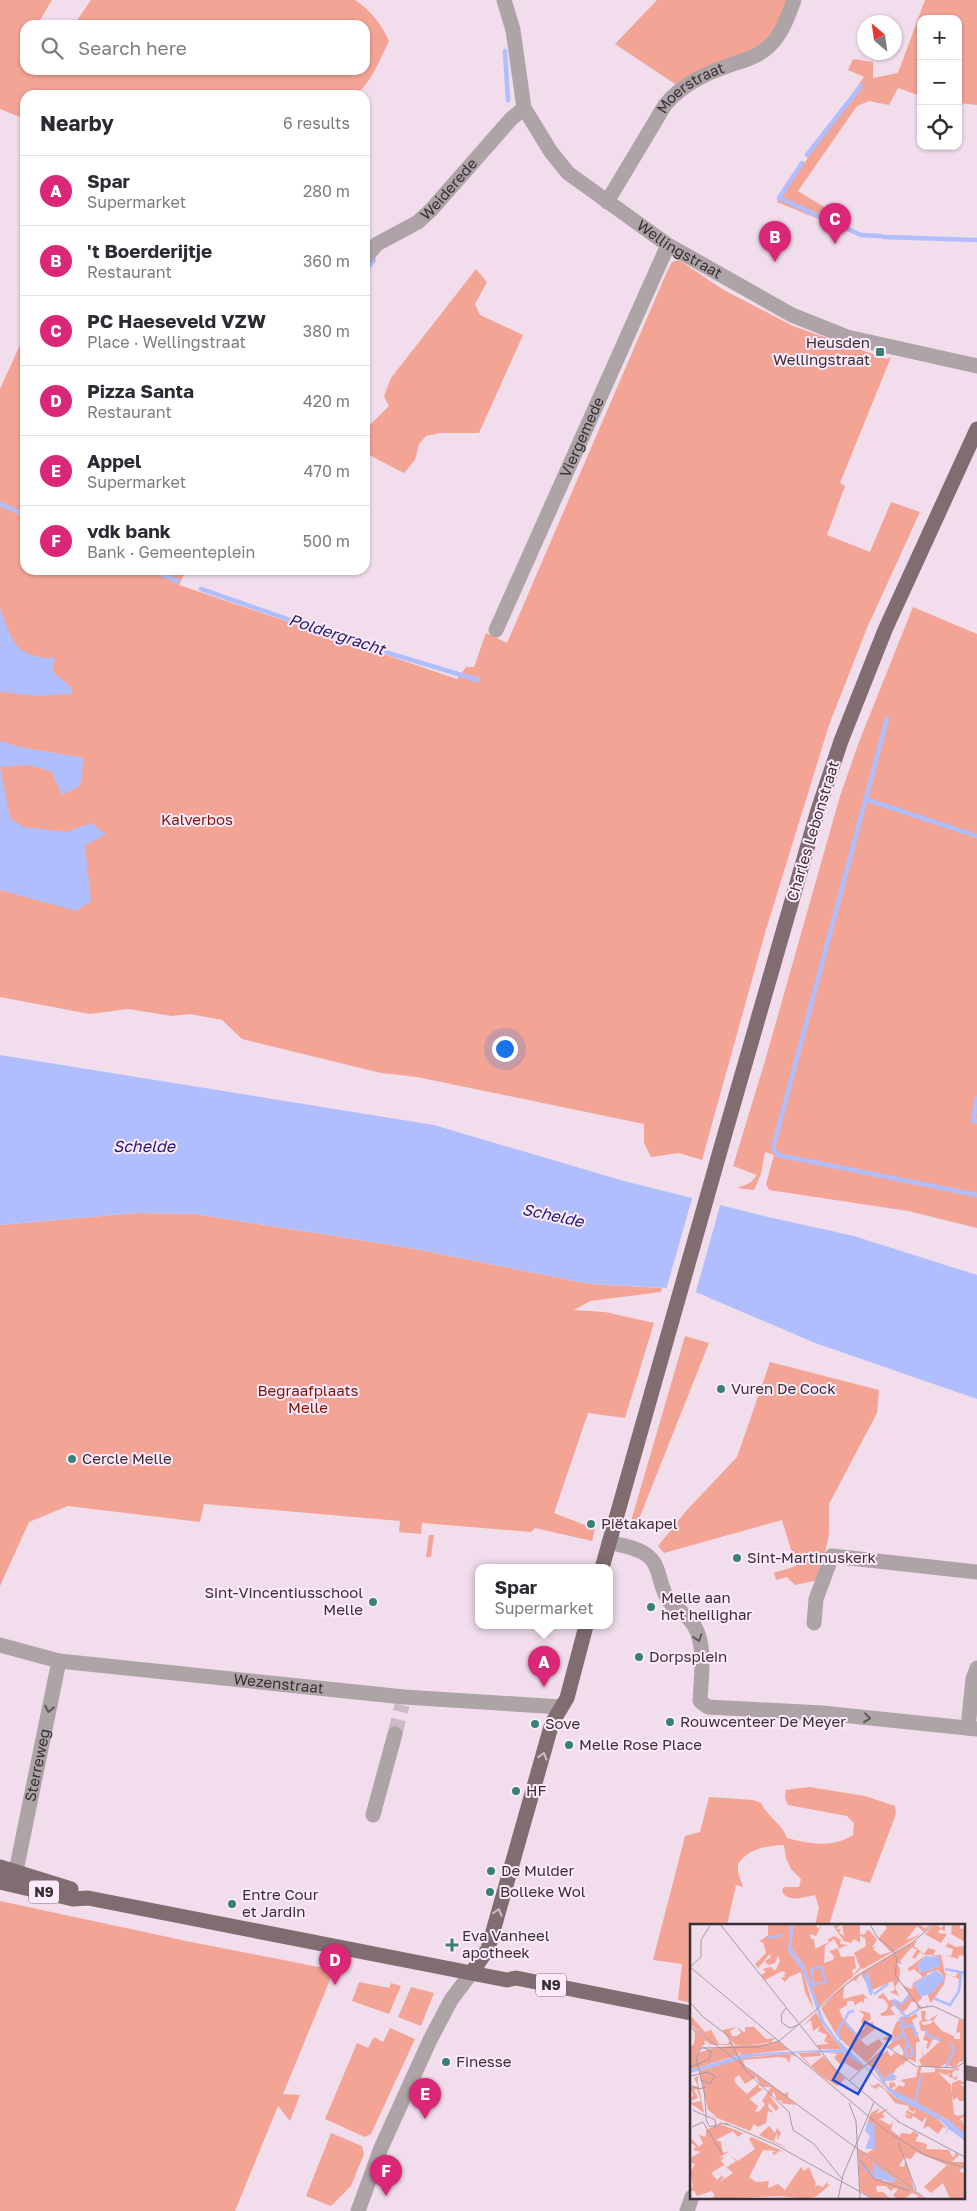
<!DOCTYPE html>
<html lang="en">
<head>
<meta charset="utf-8">
<style>
  :root { --surface:#fff; --page:#f2f2f3; --text:#2b2b33; --muted:#7c7c81; --line:#e1e1e2; --accent:#db2777 }
  body { margin:0; font-family:"Golos Text",sans-serif; background:var(--page); color:var(--text) }
  .controls { position:absolute; right:15px; top:15px; display:grid; overflow:hidden; border-radius:10px; box-shadow:0 1px 4px #0004 }
  .controls button { width:45px; height:45px; display:grid; place-items:center; padding:0; border:0; border-bottom:1px solid var(--line); background:var(--surface); color:var(--text); font:25px sans-serif }
  .compass { position:absolute; left:857px; top:15px; width:45px; height:45px; border-radius:50%; background:var(--surface); box-shadow:0 1px 4px #0004; rotate:331deg }
  .you { position:absolute; left:504px; top:1048px; width:18px; height:18px; margin:-12px; border:4px solid #fff; border-radius:50%; background:#1a73e8; box-shadow:0 0 0 8px #1a73e833 }
  .badge { display:grid; place-items:center; width:32px; height:32px; border-radius:50%; background:var(--accent); color:#fff; font-size:16px; font-weight:700 }
  .pin { position:absolute; translate:-50% -41px; filter:drop-shadow(0 1px 2px #0008) }
  .pin::after { content:''; position:absolute; top:26px; width:18px; height:15px; background:inherit; clip-path:polygon(0 0,100% 0,50% 100%) }
  .popup { position:absolute; left:475px; top:1564px; width:138px; height:65px; box-sizing:border-box; display:grid; place-content:center; border-radius:10px; background:var(--surface); filter:drop-shadow(0 1px 4px #0005); font-size:16px; white-space:nowrap; color:var(--muted) }
  .popup b { font-size:19px; color:var(--text) }
  .popup::after { content:''; position:absolute; left:50%; top:100%; margin-left:-10px; border:10px solid transparent; border-top-color:var(--surface) }
  .list { margin:0; padding:0; list-style:none }
  h2 { display:flex; justify-content:space-between; align-items:center; height:65px; margin:0; padding:0 20px; font-size:21px }
  h2 small { font-size:16px; font-weight:400; color:var(--muted) }
  .list li { display:grid; grid-template-columns:32px 1fr auto; gap:15px; align-items:center; box-sizing:border-box; height:70px; padding:0 20px; border-top:1px solid var(--line) }
  .list b { display:block; font-size:19px; white-space:nowrap }
  .list p { margin:0; font-size:16px; white-space:nowrap; color:var(--muted) }
  .list em { font-size:16px; font-style:normal; color:var(--muted) }
  .icon { flex:none; width:28px; height:28px; fill:none; stroke:currentColor; stroke-width:2; stroke-linecap:round; stroke-linejoin:round }
  .map { position:relative; flex:none; width:977px; height:2211px; overflow:hidden }
  .search { position:absolute; background:var(--surface); box-shadow:0 1px 4px #0004; left:20px; top:20px; width:350px; height:55px; display:flex; align-items:center; gap:12px; box-sizing:border-box; padding:0 18px; border-radius:15px; color:var(--muted); font-size:19px }
  .panel { position:absolute; background:var(--surface); box-shadow:0 1px 4px #0004; left:20px; top:90px; width:350px; height:485px; border-radius:15px }
  .map>svg:first-child { display:block }
  .green { fill:#f3a494 }
  .water { fill:#b0befd }
  .pier { fill:#f1ddec }
  .lines { fill:none; stroke-linecap:round; stroke-linejoin:round }
  .stream { stroke:#b0befd; stroke-width:4.5 }
  .minor-tunnel { stroke:#ccbac7; stroke-width:15; stroke-dasharray:15 8; stroke-linecap:butt }
  .minor { stroke:#aea3a6; stroke-width:15 }
  .major { stroke:#806d72; stroke-width:15 }
  .oneway { stroke:#61585d }
  .oneway2 { stroke:#d2beca }
  .poi-dot { fill:#388079; stroke:#feeafa; stroke-width:2 }
  .labels { text-anchor:middle; stroke-width:4; stroke-linejoin:round; paint-order:stroke }
  .shield { fill:#feeafa; stroke:#736870; stroke-width:1 }
  .shield-label { font-size:14px; font-weight:bold; fill:#373035 }
  .street-label { font-size:15px; fill:#373035; stroke:#feeafa }
  .poi-label { font-size:15px; fill:#373035; stroke:#feeafa; text-anchor:start }
  .park-label { font-size:15px; fill:#7f1405; stroke:#feeafa }
  .water-label { font-size:16px; font-style:italic; fill:#1e1b72; stroke:#feeafa }
  .inset-river { fill:none; stroke:#b0befd; stroke-width:2.5 }
  .inset-road { fill:none; stroke:#a798a3; stroke-width:1 }
  .view { fill:#1d4ed8; fill-opacity:0.15; stroke:#1d4ed8; stroke-width:2.5 }
  .inset-edge { fill:none; stroke:#373035; stroke-width:2.5 }
</style>
</head>
<body>
<div class="map">
<svg width="977" height="2211" viewBox="0 0 977 2211">
  <rect width="100%" height="100%" fill="#f1ddec"/>
  <path class="green" d="M0 0H52L37 25H25V70H365V25H74L91 0H355C371 11 381 23 389 41 380 59 372 82 356 94L345 90 322 93 320 95H25V119L0 109Z
    M657 0H789L776 26 758 49 686 77 675 84 615 44Z
    M925 0H977V105L958 103V19H921V96L898 88 889 105 869 101 857 106 798 191 842 218 855 234 777 202 864 77 848 70 853 59 873 62V78L898 73Z
    M679 260 722 289 793 326 887 359 891 357 840 483 845 486 827 535 870 552 891 502 920 512 867 628 829 725 765 933 702 1160 679 1153 651 1157 644 1143V1124L417 1077 381 1073 242 1039 222 1020 190 1014 172 1016 128 1009 90 1014 0 997V389L25 334V570H186L179 585 457 679 466 667H474L486 633 507 643 666 274 672 262Z
    M476 269 487 282 475 304 480 315 523 335 479 433H440L426 436 419 444 415 460 404 473 365 453V430L389 406 384 396 391 378Z
    M913 607 977 634V1228L908 1211 769 1190 766 1184 774 1155 765 1152 761 1174 754 1190 737 1188 750 1183 757 1175 733 1166 765 1061 840 796 859 742Z
    M136 1213 195 1214 416 1249 590 1284 662 1288 661 1292 590 1301 574 1310 605 1312 654 1323 625 1418 588 1413 554 1513 595 1529 592 1541 535 1528 531 1532 422 1523 421 1534 399 1532 400 1521 204 1504 200 1522 68 1506 29 1522 0 1586V1225Z
    M685 1336 709 1343 635 1529 631 1530 629 1528Z
    M770 1362 879 1390 877 1413 829 1504V1534L819 1580 795 1585 787 1577 776 1580 774 1573 796 1566 782 1520 664 1553 658 1546 686 1511 737 1457Z
    M429 1535H434L431 1557H426Z
    M809 1787 865 1796 895 1806 896 1814 870 1883 844 1876 829 1925H815L819 1908 815 1895C805 1897 784 1904 782 1889L785 1887H799L801 1879 791 1869 786 1858 784 1845C766 1846 749 1848 738 1864V1872L743 1887 736 1885 727 1925H691V2003L678 2000 682 1964 653 1960 685 1836 700 1832 709 1797 753 1800 761 1803C767 1816 782 1824 787 1838 809 1844 833 1848 853 1835L854 1823 847 1816 788 1805 785 1798 786 1790Z
    M0 1901 191 1942 334 1970 283 2094 300 2095 290 2121 278 2106 235 2211H0Z
    M359 1982 389 1988 391 1983 401 1986 389 2014 352 2001Z
    M411 1987 434 1993 421 2026 398 2017Z
    M390 2028 415 2039 371 2134 365 2137 325 2119 357 2043 368 2048 374 2037 383 2042Z
    M331 2133 362 2146 364 2154 351 2186 331 2206 306 2196Z"/>
  <path class="water" d="M0 608C12 641 15 658 55 658L52 671 72 688 71 694 37 696 0 692Z
    M0 741 21 747 84 758 80 786 62 795 51 771 27 765 0 767 10 818 24 827 67 832 91 823 106 834 85 846 91 901 76 911 0 890Z
    M0 1055 434 1125 624 1181 768 1217 854 1236 977 1275V1399L815 1343 698 1293 667 1288 590 1284 416 1249 195 1214 136 1213 0 1225Z"/>
  <path class="pier" d="M693 1195 721 1202 695 1295 666 1290Z"/>
  <g class="lines">
    <path class="stream" d="M505 51 508 100
      M807 155 861 86
      M802 163 779 198 861 235 881 236
      M884 237 977 240
      M365 272 374 260
      M0 504 25 515
      M152 570 177 581
      M201 589 365 646 478 680
      M887 719 773 1148 778 1155 977 1195
      M865 799 977 836
      M977 1098 973 1121H977"/>
    <path class="minor-tunnel" d="M395 1734 402 1705"/>
    <g class="minor">
      <path id="s1" d="M504 0 513 30 524 108 551 152 568 173 668 245 792 315 847 337 977 366"/>
      <path id="s2" d="M607 202 665 105C683 83 707 73 733 64 745 60 759 56 768 47 782 35 788 16 794 0"/>
      <path id="s3" d="M365 258 377 244 418 222 431 210 511 119 524 108"/>
      <path id="s4" d="M496 630 668 245"/>
      <path d="M609 1542C627 1547 651 1549 657 1569 661 1580 662 1591 669 1601 674 1608 683 1612 689 1619 708 1638 701 1676 700 1701L708 1707 822 1713 977 1729"/>
      <path d="M814 1623 816 1599 832 1556 977 1572"/>
      <path id="s5" d="M0 1645 59 1661 404 1697 561 1707"/>
      <path d="M968 1728 973 1679 977 1668"/>
      <path d="M373 1815 395 1734"/>
      <path id="s6" d="M16 1871 59 1661"/>
      <path d="M358 2211 381 2148 430 2040 451 2000 472 1972"/>
      <path d="M687 2211 692 2197"/>
    </g>
    <path class="major" d="M602 1568 722 1144 818 810 841 741 885 630 977 429
      M0 1867 71 1889
      M0 1882 73 1899 88 1898 507 1980 516 1978 691 2013
      M472 1972 488 1949 552 1723 567 1698 586 1626
      M963 2072 977 2075"/>
  </g>
  <defs><path id="oneway-chevron" d="M-2-3.5L2.5 0L-2 3.5" fill="none" stroke-width="1.6" stroke-linecap="round" stroke-linejoin="round" transform="scale(1.25)"/></defs>
  <g class="oneway">
    <use href="#oneway-chevron" transform="translate(698 1638) rotate(72)"/>
    <use href="#oneway-chevron" transform="translate(49 1709) rotate(101)"/>
    <use href="#oneway-chevron" transform="translate(867 1718) rotate(6)"/>
  </g>
  <g class="oneway2">
    <use href="#oneway-chevron" transform="translate(543 1756) rotate(-74)"/>
    <use href="#oneway-chevron" transform="translate(498 1912) rotate(-74)"/>
  </g>
  <g class="poi-dot">
    <rect x="875" y="347" width="10" height="10" rx="2.5"/>
    <circle cx="721" cy="1389" r="5"/>
    <circle cx="72" cy="1459" r="5"/>
    <circle cx="591" cy="1524" r="5"/>
    <circle cx="737" cy="1558" r="5"/>
    <circle cx="373" cy="1602" r="5"/>
    <circle cx="651" cy="1607" r="5"/>
    <circle cx="639" cy="1657" r="5"/>
    <circle cx="670" cy="1722" r="5"/>
    <circle cx="535" cy="1724" r="5"/>
    <circle cx="569" cy="1745" r="5"/>
    <circle cx="516" cy="1791" r="5"/>
    <circle cx="491" cy="1871" r="5"/>
    <circle cx="490" cy="1892" r="5"/>
    <circle cx="232" cy="1904" r="5"/>
    <path d="M449.5 1937.5h5v5h5v5h-5v5h-5v-5h-5v-5h5z"/>
    <circle cx="446" cy="2062" r="5"/>
  </g>
  <g class="labels">
    <g class="shield">
      <rect x="29" y="1880.5" width="30" height="23" rx="4"/>
      <rect x="536" y="1973.5" width="30" height="23" rx="4"/>
    </g>
    <g class="shield-label">
      <text x="44" y="1897">N9</text>
      <text x="551" y="1990">N9</text>
    </g>
    <g class="street-label">
      <text dy="5" stroke="none"><textPath href="#s2" startOffset="144">Moerstraat</textPath></text>
      <text dy="5" stroke="none"><textPath href="#s3" startOffset="110">Weiderede</textPath></text>
      <text dy="5" stroke="none"><textPath href="#s1" startOffset="324">Wellingstraat</textPath></text>
      <text dy="5" stroke="none"><textPath href="#s4" startOffset="211">Viergemede</textPath></text>
      <text transform="translate(813 831) rotate(-73)" y="5">Charles Lebonstraat</text>
      <text dy="5" stroke="none"><textPath href="#s5" startOffset="282">Wezenstraat</textPath></text>
      <text dy="5" stroke="none"><textPath href="#s6" startOffset="108">Sterreweg</textPath></text>
    </g>
    <g class="poi-label">
      <text x="870" y="348" text-anchor="end">Heusden<tspan x="870" dy="17">Wellingstraat</tspan></text>
      <text x="731" y="1394">Vuren De Cock</text>
      <text x="82" y="1464">Cercle Melle</text>
      <text x="601" y="1529">Piëtakapel</text>
      <text x="747" y="1563">Sint-Martinuskerk</text>
      <text x="363" y="1598" text-anchor="end">Sint-Vincentiusschool<tspan x="363" dy="17">Melle</tspan></text>
      <text x="661" y="1603">Melle aan<tspan x="661" dy="17">het heilighar</tspan></text>
      <text x="649" y="1662">Dorpsplein</text>
      <text x="680" y="1727">Rouwcenteer De Meyer</text>
      <text x="545" y="1729">Sove</text>
      <text x="579" y="1750">Melle Rose Place</text>
      <text x="526" y="1796">HF</text>
      <text x="501" y="1876">De Mulder</text>
      <text x="500" y="1897">Bolleke Wol</text>
      <text x="242" y="1900">Entre Cour<tspan x="242" dy="17">et Jardin</tspan></text>
      <text x="462" y="1941">Eva Vanheel<tspan x="462" dy="17">apotheek</tspan></text>
      <text x="456" y="2067">Finesse</text>
    </g>
    <g class="park-label">
      <text x="197" y="825">Kalverbos</text>
      <text x="308" y="1396">Begraafplaats<tspan x="308" dy="17">Melle</tspan></text>
    </g>
    <g class="water-label">
      <text transform="translate(337 634) rotate(18)" y="6">Poldergracht</text>
      <text x="144" y="1152">Schelde</text>
      <text transform="translate(553 1215) rotate(12)" y="6">Schelde</text>
    </g>
  </g>
  <g transform="translate(690 1924)">
    <rect width="275" height="275" fill="#f1ddec"/>
    <path d="M78 0H101L98 26 113 47 124 86 115 68 111 48 99 53 95 58 91 54 96 52 93 51 96 49 92 47 75 56 71 51 76 48 73 45 76 44 81 43 85 47 90 37 88 32 85 39 78 41 75 37 81 33 80 30 68 44 65 40 76 29 73 18H69L78 11ZM104 0H125L128 5 132 0 126 12 120 10 121 15H124L125 25 139 18 138 15 144 12 151 16 150 20 158 21 148 25 151 33 164 32 166 44 162 46 163 51 170 43 164 29 176 22 175 14 170 12V19L164 15 161 19 154 17 143 2 151 0 146 5H151L149 9 154 12 152 0H170V10L174 11 177 6 180 7 187 16 182 23 186 22 183 25 190 31 201 28 188 15 197 4 194 0H228L235 4 242 0 234 8 227 2 216 16 231 10 204 28 202 25 203 28 173 45 172 44 128 83 115 43 101 24ZM144 15 149 24 139 27 144 32 143 36 134 39 135 22ZM245 0 251 4 255 0V7L250 5 248 9 257 10 251 19 235 10ZM262 0H275L270 1V5L275 4V18L261 10ZM259 15 258 19 266 23 275 22V32L269 31 268 35 254 31 261 32 263 25 256 23ZM227 16 224 22 234 30 238 24 246 26 243 31H234L230 28 225 35 222 33 227 26 222 23 210 37 212 40 206 39 210 44 209 57 205 63 209 72 200 68 205 66 203 57 182 66 177 52 180 65 171 50 166 56 169 58 163 56 154 63 153 75 173 70 178 75 174 74V78L178 76 173 79 172 77 165 81 163 77H157V81L149 86 155 98 167 110 175 104 171 97 174 91 169 86 180 89 181 95 176 99 183 98 185 105 171 116 177 122 189 115 193 120 177 139 147 112 131 84 149 66 174 47 177 51 174 47ZM236 31 227 42 230 48 249 43V33L241 31H251L255 50 266 53 268 48 271 49 269 55 256 50 254 60 241 79 237 70 243 68 254 53 248 46 237 49V51L224 61 232 74 227 79 233 84 239 80 237 83 228 86 226 78H221L217 85 211 90 206 93 211 89 205 81 200 84 205 91 192 92 190 90 197 86 198 81 194 75 187 74 193 69 199 77 204 75 212 80 219 70 212 61 222 65 223 59 233 53 224 45 220 47 217 45ZM231 87H236L235 95 239 97 231 98 233 101 240 100 243 97 239 96 248 90 243 97 252 107 264 112V115H270V108L266 109 269 95 275 98V137L269 138 265 144 255 140 249 144 232 142 230 149 245 148V144L260 146 269 144V147L265 146 262 149 263 154 268 152 266 156 258 152 260 149 256 151 248 148 261 161 264 190 268 192 275 190 273 186 275 188V192L268 197 272 196 273 201 275 198V213L251 192 199 164 193 159 183 144 177 140 190 127 193 130 197 126 201 133 204 129 211 132 214 129 209 120 202 125 197 123 206 114 201 117 192 115 200 111 205 114 202 109 206 99 214 92 220 93 226 89 228 93 222 96 230 117 226 119V138L219 135 213 140 214 143 212 140 206 145 203 150 206 156 194 157 199 164V159L204 158 206 162 201 164 204 166 209 161 214 163 215 159 210 156 226 153 228 143 232 142 229 136 233 132 232 125 234 132 250 117 243 115 238 125 236 124 238 117 233 116 236 107H231L229 98 232 96ZM126 88 134 103 152 125H129L127 121 139 120 134 117 137 111 128 107 130 102 123 107 121 96 114 101ZM0 91 15 108 21 106 29 120H38L40 116 43 121H21L15 116 14 119 18 120H14L7 129 28 123 42 133 0 146V123L4 120 5 109 0 103 24 120 0 100ZM47 103 55 109V103H64L76 115 85 114 79 120 45 121 32 106 47 103 40 107 42 112H47L51 109ZM89 118 99 126 51 131 48 127 49 131 43 133 29 123ZM130 128 131 132 113 133 121 142 133 132 155 155 147 162 133 153 147 166 116 138 108 129ZM132 128 154 129 174 142 168 147 155 139 151 141 144 134 147 130ZM103 129 106 132 101 131 99 139 96 134 89 133 53 136 55 143 93 171 56 142 94 170 98 168V173L107 180 96 172 106 181 90 179 93 177 87 176 84 168 77 175 80 172 89 184 86 187 79 179 78 183 84 189 78 187 76 199 68 203 64 200 60 207 17 190 27 193 18 186 9 147 53 134ZM49 151 55 160 66 153 72 163H81L72 177 75 180 70 187 65 188 68 182 59 175 73 165 69 164V159L57 170 46 160 44 155ZM8 152V158L14 189 0 179 11 177 7 165 4 166 8 174 0 177 3 171 0 163 8 162 4 154ZM269 156 275 159 270 161 275 164V177H269L267 173 262 178V159ZM188 159 206 174 246 193 257 205 253 203 248 210 238 202 233 205 237 192 232 198 223 192 221 195 216 193 215 190 222 193 216 189 217 186 224 190 226 185 223 188 218 185 219 182 205 179 195 166 189 162 185 165 179 160 184 162ZM190 184 186 190 199 184 192 190 195 193 189 195 200 201 203 197 201 206 210 213 211 209 221 210 223 207 229 210 225 217 237 220 236 225 259 226 263 234 266 229 269 231 262 238H275V243L265 242 274 244 269 246 272 249 275 247V275H260L253 259 241 269 234 263 257 241 226 228 221 235 214 234 209 242 214 243 216 236 224 266 168 225 177 229 184 225H175L183 224 178 197 181 189ZM30 200 53 209 48 213 43 207 26 216 31 218 33 229 40 227 29 234 34 233 31 237 37 243 46 237 41 232 48 237 65 225 59 215 62 213 94 228 89 227 84 231 82 229 86 227 73 226 59 253 66 258 79 257 78 264 88 260 95 266 111 243 114 247 119 243 126 260 124 265 127 261 133 263 138 257 137 261 141 260 127 272 117 275 90 272 20 275 25 272 22 267 7 272 4 267H0L3 262 0 248 5 240 0 238V234L11 228 3 226 6 223 0 218V213L9 223 13 219 9 211 16 213V206ZM34 241 43 249 28 259 34 254 26 247 31 252 27 256 21 249ZM79 202 85 209 87 204 91 209 88 216 87 209 84 217 100 226 69 211ZM168 226 228 270 234 275H224L229 272 222 269 214 275H207L203 271 208 265 204 264 201 267 196 262H186L187 268H193L201 275H184L170 267ZM184 241 205 255 204 258 193 257Z" fill="#f3a494" fill-rule="evenodd"/>
    <path d="M101 0H104L101 24 115 43 134 97 147 115 196 162 248 190 275 213V217L259 205 254 211 258 204 250 196 206 174 174 142 154 129 116 128 60 133 0 149V146L54 130 152 125 131 98 113 47 98 26ZM236 32 249 33V43L232 49 226 42ZM246 46 254 53 253 57 242 69 230 73 224 60ZM178 197 182 200 183 224 175 225 180 212 175 207ZM185 241 205 255 204 258 189 255 183 243Z" fill="#b0befd"/>
    <path class="inset-river" d="M78 14 93 11M255 45 275 49M177 49 182 69M175 51 181 71M122 52V45L131 43 136 58 123 61 122 53M184 70 198 60M243 74 260 81 269 67 271 49M204 76 212 80 219 71M202 77 216 93 229 85M154 97 171 116M154 97 159 88 164 87M209 102 214 99 210 95 213 93M211 104 222 101 226 111 227 108M236 106 238 112 251 116M214 110 219 121 215 124 217 132 223 131 221 122M151 116 147 108 153 98M202 118 214 110 212 105M185 143 194 157 201 150 205 153 201 156 197 153M256 143 264 126 261 119M225 177 231 152M256 195 275 211M183 199 184 225M184 240 187 255M173 242 186 254"/>
    <path class="inset-road" d="M30 0 145 145 209 198M180 0 187 13 202 25 207 35 205 51 230 84 243 82 275 97M0 43 11 33V16L21 0M0 43 195 206 235 231 275 244M0 78 12 92 37 111 55 146 99 188 103 206 124 220 152 255M96 84 91 91 92 99 100 104 108 101M0 102 236 275M196 122 227 143M228 142 265 144 275 138M0 143 20 135 21 127 13 123M0 152 18 148 25 152 20 160 11 156M159 157 196 122M0 161 9 165 16 163M159 179 166 197 170 275M3 186 9 189 19 193 25 196 26 201 20 203 17 198 16 194V189L15 179V176L14 167 6 134 11 124 69 123 89 117 165 53 223 18 244 0M207 197 275 233M35 199 86 221 183 275M2 203 13 198 33 231M23 204 31 199 39 201M208 218 226 266M170 236 184 255 220 267M148 275 153 251 184 178"/>
    <path class="view" d="M175 98 201 112 168 170 143 156Z"/>
    <rect width="275" height="275" class="inset-edge"/>
  </g>
</svg>
<div class="controls">
<button>+</button>
<button>−</button>
<button><svg class="icon" aria-label="locate" viewBox="0 0 24 24"><circle cx="12" cy="12" r="6"/><path d="M12 2v4M12 18v4M2 12h4M18 12h4"/></svg></button>
</div>
<svg class="compass" viewBox="-18 -18 36 36"><path d="M0-13l5 13h-10z" fill="#e53935"/><path d="M0 13l5-13h-10z" fill="#7c7c81"/></svg>
<div class="you"></div>
<div class="pin badge" style="left:544px;top:1687px">A</div>
<div class="popup"><b>Spar</b>Supermarket</div>
<div class="pin badge" style="left:775px;top:262px">B</div>
<div class="pin badge" style="left:835px;top:244px">C</div>
<div class="pin badge" style="left:335px;top:1985px">D</div>
<div class="pin badge" style="left:425px;top:2119px">E</div>
<div class="pin badge" style="left:386px;top:2196px">F</div>
<div class="search"><svg class="icon" aria-label="search" viewBox="0 0 24 24"><circle cx="10" cy="10" r="6"/><path d="M15 15l6 6"/></svg>Search here</div>
<section class="panel">
<h2>Nearby<small>6 results</small></h2>
<ul class="list">
<li><span class="badge">A</span><div><b>Spar</b><p>Supermarket</p></div><em>280 m</em></li>
<li><span class="badge">B</span><div><b>'t Boerderijtje</b><p>Restaurant</p></div><em>360 m</em></li>
<li><span class="badge">C</span><div><b>PC Haeseveld VZW</b><p>Place · Wellingstraat</p></div><em>380 m</em></li>
<li><span class="badge">D</span><div><b>Pizza Santa</b><p>Restaurant</p></div><em>420 m</em></li>
<li><span class="badge">E</span><div><b>Appel</b><p>Supermarket</p></div><em>470 m</em></li>
<li><span class="badge">F</span><div><b>vdk bank</b><p>Bank · Gemeenteplein</p></div><em>500 m</em></li>
</ul>
</section>
</div>
</body>
</html>
